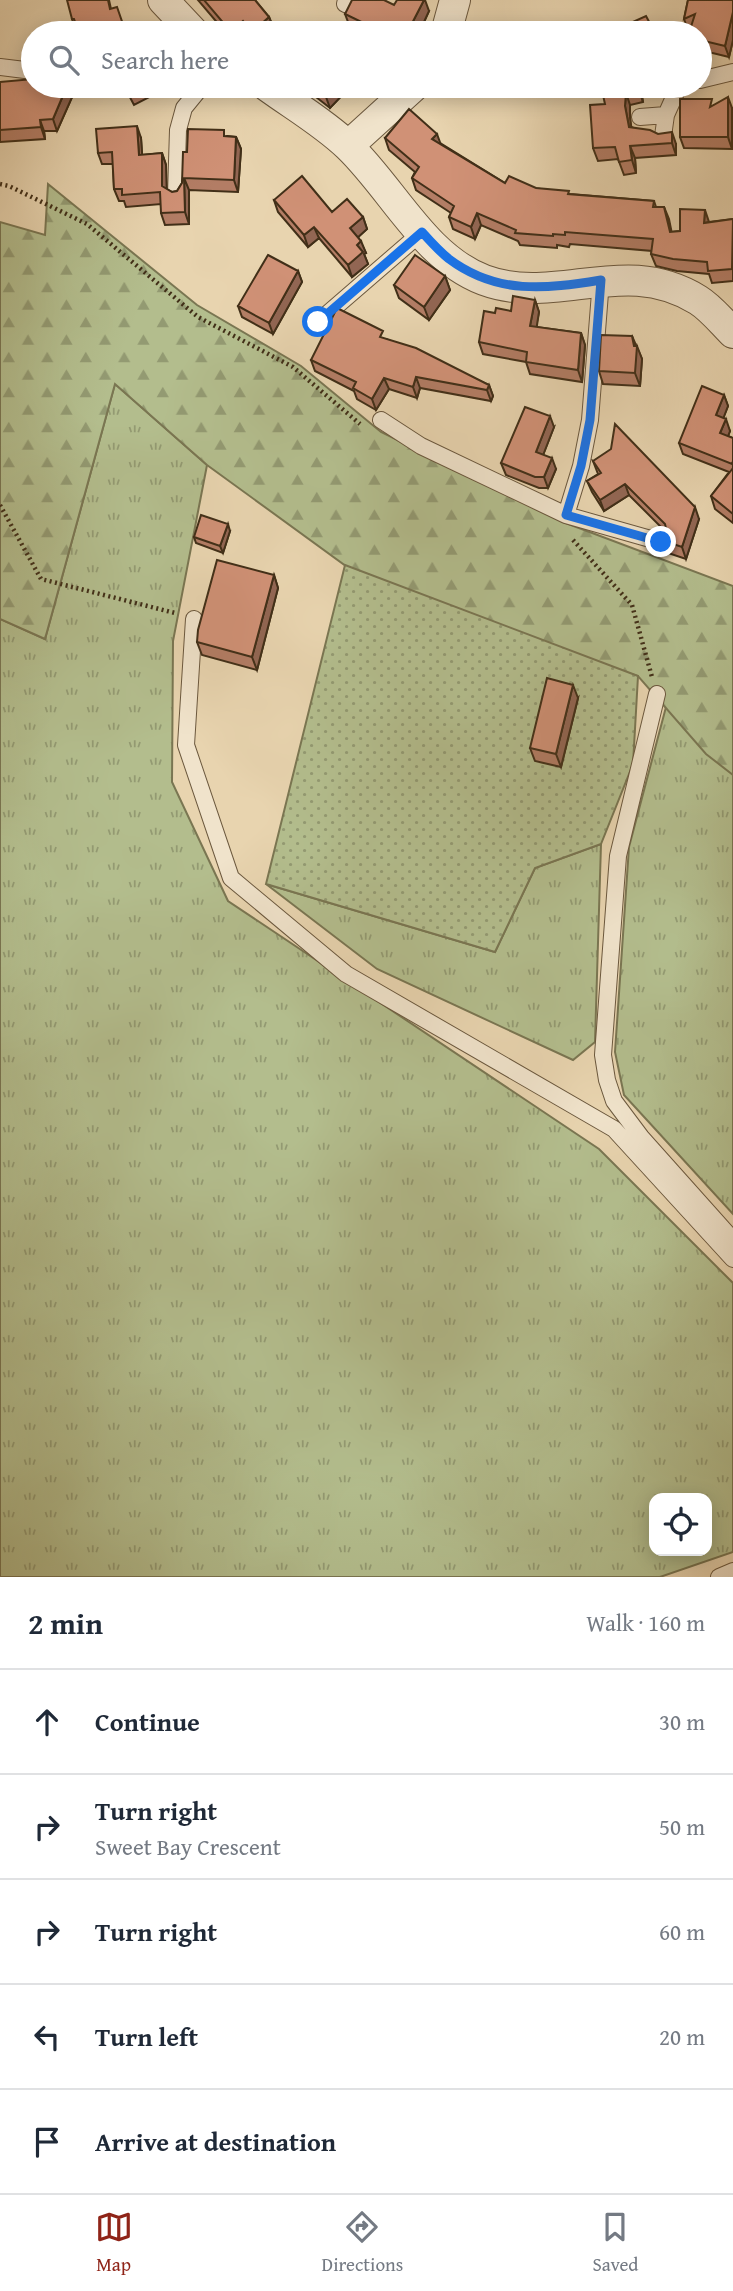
<!DOCTYPE html>
<html lang="en">
<head>
<meta charset="utf-8">
<style>
  :root { --surface:#fff; --page:#f6f6f7; --text:#1f2937; --muted:#747a83; --line:#e0e1e3; --accent:#8f2418 }
  body { margin:0; font-family:"Gentium Book Plus",serif; background:var(--page); color:var(--text) }
  .controls { position:absolute; right:21px; bottom:21px; display:grid; overflow:hidden; border-radius:14px; box-shadow:0 4px 18px #0003 }
  .controls button { width:63px; height:63px; display:grid; place-items:center; padding:0; border:0; border-bottom:2px solid var(--line); background:var(--surface); color:var(--text); font:35px sans-serif }
  .stop { position:absolute; width:21px; height:21px; margin:-16px; border:5px solid #1a73e8; border-radius:50%; background:#fff }
  .stop.end { background:#1a73e8; border-color:#fff; box-shadow:0 2px 7px #0008 }
  .list { margin:0; padding:0; list-style:none }
  h2 { display:flex; justify-content:space-between; align-items:center; height:91px; margin:0; padding:0 28px; font-size:30px }
  h2 small { font-size:23px; font-weight:400; color:var(--muted) }
  .list li { display:grid; grid-template-columns:46px 1fr auto; gap:21px; align-items:center; box-sizing:border-box; height:105px; padding:0 28px; border-top:2px solid var(--line) }
  .list b { display:block; font-size:26px; white-space:nowrap }
  .list p { margin:0; font-size:23px; white-space:nowrap; color:var(--muted) }
  .list em { font-size:23px; font-style:normal; color:var(--muted) }
  .icon { flex:none; width:38px; height:38px; fill:none; stroke:currentColor; stroke-width:2; stroke-linecap:round; stroke-linejoin:round }
  .map { position:relative; flex:none; width:733px; height:1577px; overflow:hidden }
  .search { position:absolute; background:var(--surface); box-shadow:0 4px 18px #0003; left:21px; right:21px; top:21px; height:77px; display:flex; align-items:center; gap:18px; box-sizing:border-box; padding:0 24px; border-radius:38px; color:var(--muted); font-size:26px }
  .sheet { height:616px; background:var(--surface) }
  nav { display:flex; justify-content:space-around; align-items:center; box-sizing:border-box; height:98px; border-top:2px solid var(--line); background:var(--surface); font-size:19px; color:var(--muted) }
  nav a { display:grid; justify-items:center; gap:4px }
  nav .on { color:var(--accent) }
  .map>svg:first-child { display:block }
  .grass { fill:url(#grass-tufts); stroke:#7a7652; stroke-width:2; fill-rule:evenodd }
  .forest { fill:url(#forest-firs); stroke:#7a7652; stroke-width:2 }
  .garden { fill:url(#garden-dots); stroke:#7a7652; stroke-width:2 }
  .lines { fill:none; stroke-linecap:round; stroke-linejoin:round }
  .service-casing { stroke:#6b583e; stroke-width:18 }
  .minor-casing { stroke:#6b583e; stroke-width:32 }
  .path { stroke:#412f18; stroke-width:4.5; stroke-dasharray:2 3.5; stroke-linecap:butt }
  .service { stroke:#f0e3cb; stroke-width:16 }
  .minor { stroke:#f0e3cb; stroke-width:30 }
  .wall { fill:#b37d65; stroke:#412f18; stroke-width:2 }
  .shaded-wall { fill:#926653; stroke:#412f18; stroke-width:2 }
  .building { fill:#d09176; stroke:#412f18; stroke-width:2 }
  .route { stroke:#1a73e8; stroke-width:9 }
</style>
</head>
<body>
<div class="map">
<svg width="733" height="1577" viewBox="0 0 733 1577">
  <defs>
    <pattern id="grass-tufts" width="24" height="20" patternUnits="userSpaceOnUse" patternTransform="scale(1.75)"><rect width="24" height="20" fill="#b3bd8d"/><path d="M3 7l-1-3M5 7V3M7 7l1-3M15 17l-1-3M17 17v-4M19 17l1-3" fill="none" stroke="#939a72"/></pattern>
    <pattern id="forest-firs" width="22" height="20" patternUnits="userSpaceOnUse" patternTransform="scale(1.75)"><rect width="22" height="20" fill="#b3bd8d"/><path d="M5 1l3.5 6h-7zM16 11l3.5 6h-7z" fill="#939a72"/></pattern>
    <pattern id="garden-dots" width="8" height="8" patternUnits="userSpaceOnUse" patternTransform="scale(1.75)"><rect width="8" height="8" fill="#b3bd8d"/><path d="M2 2h.1M6 6h.1" fill="none" stroke="#939a72" stroke-width="1.8" stroke-linecap="round"/></pattern>
  </defs>
  <rect width="100%" height="100%" fill="#e8d4af"/>
  <filter id="stains"><feTurbulence type="fractalNoise" baseFrequency=".00286" numOctaves="4"/><feColorMatrix values="0 0 0 0 .2 0 0 0 0 .09 0 0 0 0 .02 0 0 0 .5 -.17"/></filter>
  <radialGradient id="worn" r=".72"><stop offset=".6" stop-color="#630" stop-opacity="0"/><stop offset="1" stop-color="#630" stop-opacity=".3"/></radialGradient>
  <path class="grass" d="M115 384 207 465 173 641 172 782 228 901 599 1149 733 1283V1552L660 1577H0V619L45 639ZM654 1498H707V1551H654Z
    M666 707 733 763V1214L624 1095 615 1052 629 847Z
    M601 844 595 1042 573 1060 377 969 266 884 495 952 535 868Z"/>
  <path class="forest" d="M48 184 197 305 301 366 381 432 563 522 733 586V775L706 754 638 676 383 593 207 465 115 384 45 639 0 619V222L45 235Z"/>
  <path class="garden" d="M345 565 638 676 633 764 601 844 535 868 495 952 266 884Z"/>
  <g class="lines">
    <g class="service-casing">
      <path id="service" d="M345 4 346 0
        M0 67 33 71
        M700 80 733 72
        M640 117 666 115
        M663 136 666 115 679 86
        M176 194 178 130 184 108 202 86
        M318 322 422 232
        M381 420 421 446 566 515 661 542
        M566 515 581 466 590 420 601 280
        M194 619 186 745 231 878 346 974 614 1129 733 1259
        M657 694 618 856 603 1055 607 1080 614 1101 641 1137 733 1240
        M719 1577 733 1571"/>
    </g>
    <g class="minor-casing">
      <path id="minor" d="M163 0 194 33
        M446 33 455 0
        M267 86C293 105 324 123 348 146 393 189 424 257 484 280 557 307 624 254 698 300 711 308 722 322 733 333
        M348 146 414 86"/>
    </g>
    <path class="path" d="M0 184 9 186 87 224 198 317 293 367 360 424
      M0 505 41 579 175 613
      M573 540 632 605 652 677"/>
    <use href="#service" class="service"/>
    <use href="#minor" class="minor"/>
  </g>
  <path class="wall" d="M109 0 111 9 76 31 72 19Z
    M198 0H255L269 17 274 29 268 33H226Z
    M688 0H733V40L729 57 700 50V33L691 29 688 30 684 19Z
    M394 5 429 11 419 33H362L350 27 345 14Z
    M0 82 77 86 57 131H44L45 139 0 142Z
    M124 86H169V87L134 105Z
    M302 86H351L330 108Z
    M640 86 643 102 630 105V118L631 127 676 144V155L635 158 636 173 624 175 618 159 598 161 593 148 605 104Z
    M714 105 732 108V149L684 148 680 137Z
    M227 136 236 137 241 149 238 192 189 190V224L165 225 161 213V204L126 207 124 201H119L114 189 113 164H102L98 153 141 138 142 155 162 153 166 165V189L172 192 177 191 182 183 187 152Z
    M385 138 440 143 505 183 570 194 654 201 656 207H664L671 232 680 231 709 222 733 219V281L712 283 709 274 677 271 656 266 651 254 652 251 570 244 569 247 557 245V248L520 245 518 241 481 225 475 239 453 229 449 217 451 213 416 190 412 178 415 172 389 150Z
    M274 200 363 217 367 229 358 237 366 253 364 254 368 264 352 277 319 238 308 247 278 212Z
    M298 271 302 282 273 334 242 317 238 306Z
    M445 276 450 290 429 320 399 298 394 285Z
    M535 300 539 312 536 327 581 333 585 345 582 382 530 374 526 362 483 354 479 342 495 313 511 311Z
    M632 336 642 359 640 386 603 384 599 371Z
    M386 339 489 385 493 396 491 401 420 388 417 398 389 389 376 410 357 399 354 391 315 371 311 360Z
    M724 395 728 406 723 418 730 431 728 436 733 438V523L715 509 711 496 729 472 683 454 679 443Z
    M554 427 543 455 556 469 548 488H539L506 475 501 463Z
    M593 461 699 519 686 559 665 552 661 540 667 533 629 495 604 511 592 492 587 481 598 474Z
    M230 531 223 553 196 543 194 537Z
    M274 575 278 588 257 670 202 655 197 642Z
    M578 698 561 767 535 761 530 748Z"/>
  <path class="shaded-wall" d="M424 0H425L429 11 419 33H407Z
    M733 12V40L729 57 725 46Z
    M269 17 274 29 268 33H253L252 32Z
    M243 21 248 33H231V32Z
    M67 86H77L57 131 53 119Z
    M336 86H351L330 108 326 97Z
    M638 86H640L643 102 639 90Z
    M626 93 630 105V118L633 139 629 127 625 106Z
    M728 97 732 108V149L728 137Z
    M40 120 44 131 45 139 41 127Z
    M137 126 141 138 143 167 139 155Z
    M672 132 676 144V155L672 143Z
    M437 134 441 145 432 139Z
    M236 137 241 149 238 192 234 180Z
    M630 146 635 158 636 173 632 160Z
    M162 153 166 165 167 198 162 186Z
    M184 178 189 190V224L185 212Z
    M664 207 669 219 674 244 670 232Z
    M705 210 709 222 704 223Z
    M477 213 481 225 475 239 471 227Z
    M363 217 367 229 355 240 350 228Z
    M314 227 319 238 308 247 304 235Z
    M361 241 366 253 364 254 368 264 352 277 348 265 357 245Z
    M298 271 302 282 273 334 269 323Z
    M445 276 450 290 429 320 424 307Z
    M535 300 539 312 535 338 530 326Z
    M581 333 585 345 582 382 578 370Z
    M632 336 636 350 637 346 642 359 640 386 635 373 634 346Z
    M416 377 420 388 417 398 413 387Z
    M384 378 389 389 376 410 372 399Z
    M489 385 493 396 491 401 487 390Z
    M724 395 728 406 720 427 716 415Z
    M550 416 554 427 540 463 536 452Z
    M726 419 730 431 725 444 720 433Z
    M552 458 556 469 548 488 544 477Z
    M625 484 629 495 604 511 600 500Z
    M695 507 699 519 686 559 682 547Z
    M228 524 230 531 223 553 220 546Z
    M274 575 278 588 257 670 252 657Z
    M573 685 578 698 561 767 556 754Z"/>
  <path class="building" d="M67 0H108L110 9 117 7 126 33H79L74 19H72Z
    M204 0H255L269 17 252 32 243 21 231 32Z
    M352 0H384L394 5 397 0H424L407 33H384L345 14Z
    M688 0H733V12L725 46 700 40V33H689L695 14 684 19Z
    M646 16 655 33H629L626 25Z
    M33 79V86H67L53 119 40 120 41 127 0 130V82Z
    M126 86H145L130 93Z
    M312 86H336L326 97Z
    M601 86H638L639 90 626 93 625 106 629 127 650 130 658 134 672 132V143L630 146 632 160 619 162 615 147 593 148 590 105 605 104Z
    M728 97V137H680V99H712L710 107Z
    M409 109 437 134 432 139 505 183 509 176 536 188 569 191 568 194 654 201 653 207H664L670 232 680 231V209L705 210 704 223 733 219 732 269 708 271 707 262 673 259 651 254 653 239 565 232V235L553 234V236L515 233 516 230 477 213 471 227 449 217 454 206 412 178 419 167 385 138Z
    M137 126 139 155 162 153V186L172 192 177 191 182 183 183 152H187L188 129 224 130V136L236 137 234 180 184 178 185 212 161 213 160 192 122 195V189H114L112 152 98 153 96 129Z
    M302 176 332 212 347 199 363 217 350 228 361 241 357 245 363 252 348 265 314 227 304 235 274 200Z
    M268 255 298 271 269 323 238 306Z
    M415 255 445 276 424 307 394 285Z
    M513 296 535 300 530 326 581 333 578 370 526 362 527 352 479 342 484 311 495 313 496 308 511 311Z
    M337 308 383 331 380 337 416 348 489 385 487 390 416 377 413 387 384 378 372 399 353 388 356 382 311 360Z
    M601 335 632 336 634 346H637L635 373 599 371Z
    M702 386 724 395 716 415 726 419 720 433 733 438V461L732 464 679 443Z
    M525 407 550 416 536 452 552 458 544 477H535L501 463Z
    M615 424 695 507 682 547 661 540 667 533 665 524 625 484 600 500 587 481 601 473 593 461 611 449Z
    M733 468V514L711 496Z
    M201 515 228 524 220 546 194 537Z
    M217 560 274 575 252 657 197 642 198 630Z
    M547 678 573 685 556 754 530 748Z"/>
  <g class="lines">
    <path class="route" d="M318 322 422 232C430 241 439 251 449 259 497 295 546 289 601 280L590 420 581 466 566 515 661 542"/>
  </g>
  <rect width="100%" height="100%" filter="url(#stains)"/>
  <rect width="100%" height="100%" fill="url(#worn)"/>
</svg>
<div class="controls">
<button><svg class="icon" aria-label="locate" viewBox="0 0 24 24"><circle cx="12" cy="12" r="6"/><path d="M12 2v4M12 18v4M2 12h4M18 12h4"/></svg></button>
</div>
<div class="stop" style="left:318px;top:322px"></div>
<div class="stop end" style="left:661px;top:542px"></div>
<div class="search"><svg class="icon" aria-label="search" viewBox="0 0 24 24"><circle cx="10" cy="10" r="6"/><path d="M15 15l6 6"/></svg>Search here</div>
</div>
<section class="sheet">
<h2>2 min<small>Walk · 160 m</small></h2>
<ul class="list">
<li><svg class="icon" aria-label="ahead" viewBox="0 0 24 24"><path d="M12 20V5M6 11l6-6 6 6"/></svg><div><b>Continue</b></div><em>30 m</em></li>
<li><svg class="icon" aria-label="right" viewBox="0 0 24 24"><path d="M7 20v-9h11M14 6l5 5-5 5"/></svg><div><b>Turn right</b><p>Sweet Bay Crescent</p></div><em>50 m</em></li>
<li><svg class="icon" aria-label="right" viewBox="0 0 24 24"><path d="M7 20v-9h11M14 6l5 5-5 5"/></svg><div><b>Turn right</b></div><em>60 m</em></li>
<li><svg class="icon" aria-label="left" viewBox="0 0 24 24"><path d="M17 20v-9H6M10 6l-5 5 5 5"/></svg><div><b>Turn left</b></div><em>20 m</em></li>
<li><svg class="icon" aria-label="arrive" viewBox="0 0 24 24"><path d="M6 21V4h12l-3 4 3 4H6"/></svg><div><b>Arrive at destination</b></div></li>
</ul>
</section>
<nav>
<a class="on"><svg class="icon" aria-label="map" viewBox="0 0 24 24"><path d="M3 6l6-2 6 2 6-2v14l-6 2-6-2-6 2zM9 4v14M15 6v14"/></svg>Map</a>
<a><svg class="icon" aria-label="directions" viewBox="0 0 24 24"><path d="M12 3l9 9-9 9-9-9zM9 14v-3h6M13 9l2 2-2 2"/></svg>Directions</a>
<a><svg class="icon" aria-label="saved" viewBox="0 0 24 24"><path d="M7 4h10v16l-5-4-5 4z"/></svg>Saved</a>
</nav>
</body>
</html>
